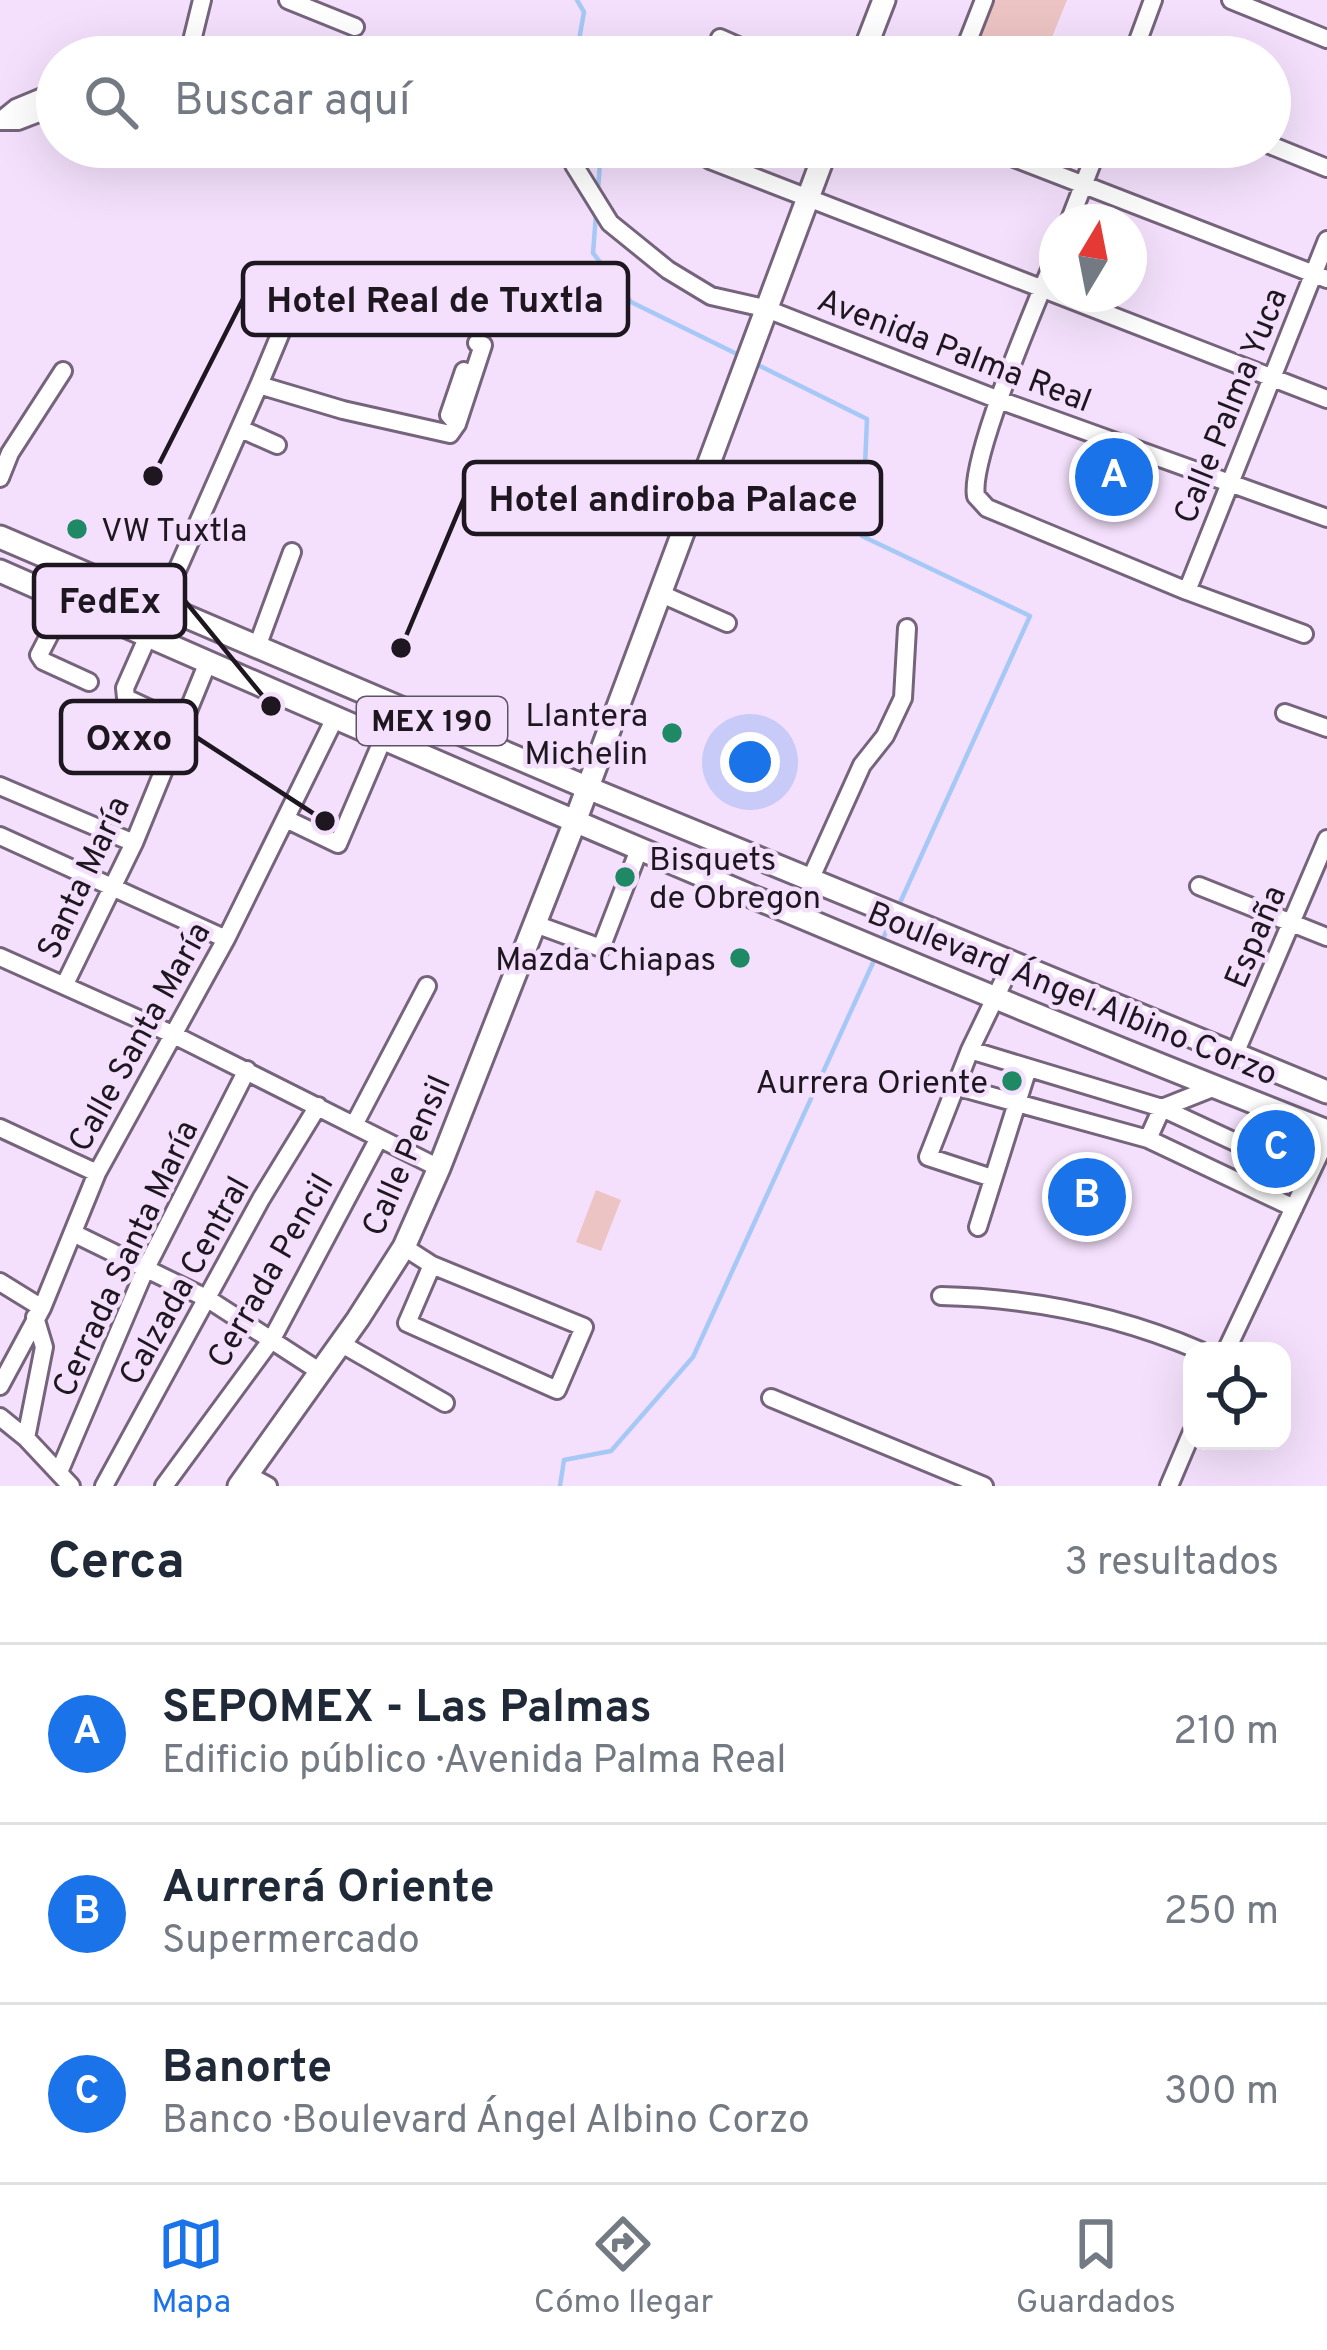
<!DOCTYPE html>
<html lang="es">
<head>
<meta charset="utf-8">
<style>
  :root { --surface:#fff; --page:#f6f6f7; --text:#1f2937; --muted:#747a83; --line:#e0e1e3; --accent:#1a73e8 }
  body { margin:0; font-family:Overpass,sans-serif; background:var(--page); color:var(--text) }
  .controls { position:absolute; right:36px; bottom:36px; display:grid; overflow:hidden; border-radius:24px; box-shadow:0 12px 48px #0002 }
  .controls button { width:108px; height:108px; display:grid; place-items:center; padding:0; border:0; border-bottom:3px solid var(--line); background:var(--surface); color:var(--text); font:60px sans-serif }
  .compass { position:absolute; left:1039px; top:204px; width:108px; height:108px; border-radius:50%; background:var(--surface); box-shadow:0 12px 48px #0002; rotate:10deg }
  .you { position:absolute; left:750px; top:762px; width:42px; height:42px; margin:-30px; border:9px solid #fff; border-radius:50%; background:#1a73e8; box-shadow:0 0 0 18px #1a73e833 }
  .badge { display:grid; place-items:center; width:78px; height:78px; border-radius:50%; background:var(--accent); color:#fff; font-size:39px; font-weight:700 }
  .pin { position:absolute; translate:-50% -50%; border:6px solid #fff; box-shadow:0 3px 12px #0006 }
  .list { margin:0; padding:0; list-style:none }
  h2 { display:flex; justify-content:space-between; align-items:center; height:156px; margin:0; padding:0 48px; font-size:51px }
  h2 small { font-size:39px; font-weight:400; color:var(--muted) }
  .list li { display:grid; grid-template-columns:78px 1fr auto; gap:36px; align-items:center; box-sizing:border-box; height:180px; padding:0 48px; border-top:3px solid var(--line) }
  .list b { display:block; font-size:45px; white-space:nowrap }
  .list p { margin:0; font-size:39px; white-space:nowrap; color:var(--muted) }
  .list em { font-size:39px; font-style:normal; color:var(--muted) }
  .icon { flex:none; width:66px; height:66px; fill:none; stroke:currentColor; stroke-width:2; stroke-linecap:round; stroke-linejoin:round }
  .map { position:relative; flex:none; width:1327px; height:1486px; overflow:hidden }
  .search { position:absolute; background:var(--surface); box-shadow:0 12px 48px #0002; left:36px; right:36px; top:36px; height:132px; display:flex; align-items:center; gap:30px; box-sizing:border-box; padding:0 42px; border-radius:66px; color:var(--muted); font-size:45px }
  .sheet { height:696px; background:var(--surface) }
  nav { display:flex; justify-content:space-around; align-items:center; box-sizing:border-box; height:168px; border-top:3px solid var(--line); background:var(--surface); font-size:33px; color:var(--muted) }
  nav a { display:grid; justify-items:center; gap:6px }
  nav .on { color:var(--accent) }
  .map>svg:first-child { display:block }
  .green { fill:#edc4c4 }
  .lines { fill:none; stroke-linecap:round; stroke-linejoin:round }
  .stream { stroke:#a6c8f6; stroke-width:4.5 }
  .minor-casing { stroke:#75647c; stroke-width:22 }
  .major-casing { stroke:#75647c; stroke-width:27 }
  .minor { stroke:#fff; stroke-width:16 }
  .major { stroke:#fff; stroke-width:21 }
  .poi-dot { fill:#1f8966; stroke:#f4e0fc; stroke-width:4.5 }
  .labels { text-anchor:middle; stroke-width:9; stroke-linejoin:round; paint-order:stroke }
  .shield { fill:#f4e0fc; stroke:#5e5362; stroke-width:3 }
  .shield-label { font-size:30px; font-weight:bold; fill:#1e1720 }
  .street-label { font-size:33px; fill:#1e1720; stroke:#f4e0fc }
  .poi-label { font-size:33px; fill:#1e1720; stroke:#f4e0fc; text-anchor:end }
  .leader { fill:none; stroke:#1e1720; stroke-width:4.5 }
  .callout-dot { fill:#1e1720; stroke:#f4e0fc; stroke-width:4.5 }
  .callout { fill:#f4e0fc; stroke:#1e1720; stroke-width:4.5 }
  .callout-label { font-size:36px; text-anchor:middle; font-weight:bold; fill:#1e1720 }
</style>
</head>
<body>
<div class="map">
<svg width="1327" height="1486" viewBox="0 0 1327 1486">
  <rect width="100%" height="100%" fill="#f4e0fc"/>
  <path class="green" d="M989 0H1067L1044 57H1010L972 42Z
    M596 1190 621 1200 601 1251 576 1242Z"/>
  <g class="lines">
    <path class="stream" d="M576 57 584 12 577 0
      M595 147 600 162 598 191
      M596 214 593 253 631 302 741 356
      M756 364 867 419 862 536 1030 616 899 905
      M881 943 891 921
      M560 1486 564 1460 611 1451 693 1357 877 954"/>
    <g class="minor-casing">
      <path id="minor" d="M288 0 355 27
        M1231 0 1327 39
        M720 38 763 57
        M188 57 202 0
        M980 57 964 51 984 0
        M1132 57 1153 0
        M0 121 16 108 57 91
        M1 121H18L57 106
        M1270 145 1327 168
        M986 147 1327 279
        M710 160 1327 399
        M574 165 610 223 668 270 711 296 764 308 999 400 1327 518
        M1069 222 1098 147
        M1057 253C1039 297 969 458 976 496L987 508 1187 591 1304 634
        M259 385 284 325 286 310
        M457 424 449 415 464 371
        M241 429 277 445
        M0 478 10 453 63 371
        M1187 591 1327 240
        M659 593 727 623
        M67 601 39 655 43 661 89 682
        M257 647 292 552
        M1285 713 1327 728
        M182 724 126 698 125 688 259 385 343 410 450 434 457 424 483 345 477 343
        M0 786 134 843
        M286 819 338 844 383 739
        M0 836 226 939
        M810 880 862 765 885 736 903 698 907 628
        M1199 886 1327 937
        M535 924 601 948 640 847
        M0 957 172 1034 439 1168
        M65 984 134 843 208 662
        M970 1050 1162 1108 1259 1153 1246 1183
        M1234 1056 1327 839
        M955 1086 1148 1139 1294 1208
        M354 1125 427 986
        M0 1128 97 1173
        M1148 1139 1162 1108 1215 1087
        M992 1178 928 1157 970 1050 1012 963
        M978 1227 1028 1068
        M73 1233 208 1299 319 1371
        M404 1247 432 1265 584 1327 557 1390 407 1323 432 1265
        M0 1282 42 1308
        M941 1296C1032 1298 1117 1315 1201 1351
        M340 1343 445 1403
        M1226 1351 1327 1138
        M0 1386 42 1308 97 1173 226 939 335 718
        M771 1398 984 1486
        M0 1417 26 1438 71 1486
        M26 1438 44 1347 35 1317
        M59 1472 145 1270 247 1070
        M248 1475 268 1486
        M104 1486 261 1199 318 1106
        M164 1486 272 1339 379 1138
        M1169 1486 1192 1432"/>
    </g>
    <g class="major-casing">
      <path id="major" d="M862 57 884 0
        M0 537 588 788 1327 1092
        M0 571C439 764 880 956 1327 1131
        M239 1486 358 1319 404 1247 439 1168 576 819 827 147"/>
    </g>
    <use href="#minor" class="minor"/>
    <use href="#major" class="major"/>
  </g>
  <g class="poi-dot">
    <circle cx="77" cy="529" r="12"/>
    <circle cx="672" cy="733" r="12"/>
    <circle cx="625" cy="877" r="12"/>
    <circle cx="740" cy="958" r="12"/>
    <circle cx="1012" cy="1081" r="12"/>
  </g>
  <g class="labels">
    <rect class="shield" x="357" y="697" width="150" height="48" rx="9"/>
    <g class="shield-label">
      <text x="432" y="731">MEX 190</text>
    </g>
    <g class="street-label">
      <text transform="translate(955 349) rotate(21)" y="12">Avenida Palma Real</text>
      <text transform="translate(1229 405) rotate(-68)" y="12">Calle Palma Yuca</text>
      <text transform="translate(82 877) rotate(-65)" y="12">Santa María</text>
      <text transform="translate(1254 936) rotate(-67)" y="12">España</text>
      <text transform="translate(1073 992) rotate(22)" y="12">Boulevard Ángel Albino Corzo</text>
      <text transform="translate(138 1036) rotate(-61)" y="12">Calle Santa María</text>
      <text transform="translate(405 1155) rotate(-66)" y="12">Calle Pensil</text>
      <text transform="translate(124 1258) rotate(-65)" y="12">Cerrada Santa María</text>
      <text transform="translate(269 1270) rotate(-60)" y="12">Cerrada Pencil</text>
      <text transform="translate(183 1280) rotate(-61)" y="12">Calzada Central</text>
    </g>
    <g class="poi-label">
      <text x="101" y="541" text-anchor="start">VW Tuxtla</text>
      <text x="648" y="726">Llantera<tspan x="648" dy="38">Michelin</tspan></text>
      <text x="649" y="870" text-anchor="start">Bisquets<tspan x="649" dy="38">de Obregon</tspan></text>
      <text x="716" y="970">Mazda Chiapas</text>
      <text x="988" y="1093">Aurrera Oriente</text>
    </g>
  </g>
  <path class="leader" d="M153 476L243 299M401 648L464 498M271 706L185 601M325 821L196 737"/>
  <g class="callout-dot">
    <circle cx="153" cy="476" r="12"/>
    <circle cx="401" cy="648" r="12"/>
    <circle cx="271" cy="706" r="12"/>
    <circle cx="325" cy="821" r="12"/>
  </g>
  <g class="callout">
    <rect x="243" y="263" width="385" height="72" rx="12"/>
    <rect x="464" y="462" width="417" height="72" rx="12"/>
    <rect x="34" y="565" width="151" height="72" rx="12"/>
    <rect x="61" y="701" width="135" height="72" rx="12"/>
  </g>
  <g class="callout-label">
    <text x="435" y="312">Hotel Real de Tuxtla</text>
    <text x="673" y="511">Hotel andiroba Palace</text>
    <text x="110" y="613">FedEx</text>
    <text x="129" y="750">Oxxo</text>
  </g>
</svg>
<div class="controls">
<button><svg class="icon" aria-label="locate" viewBox="0 0 24 24"><circle cx="12" cy="12" r="6"/><path d="M12 2v4M12 18v4M2 12h4M18 12h4"/></svg></button>
</div>
<svg class="compass" viewBox="-18 -18 36 36"><path d="M0-13l5 13h-10z" fill="#e53935"/><path d="M0 13l5-13h-10z" fill="#747a83"/></svg>
<div class="you"></div>
<div class="pin badge" style="left:1114px;top:477px">A</div>
<div class="pin badge" style="left:1087px;top:1197px">B</div>
<div class="pin badge" style="left:1276px;top:1149px">C</div>
<div class="search"><svg class="icon" aria-label="search" viewBox="0 0 24 24"><circle cx="10" cy="10" r="6"/><path d="M15 15l6 6"/></svg>Buscar aquí</div>
</div>
<section class="sheet">
<h2>Cerca<small>3 resultados</small></h2>
<ul class="list">
<li><span class="badge">A</span><div><b>SEPOMEX - Las Palmas</b><p>Edificio público · Avenida Palma Real</p></div><em>210 m</em></li>
<li><span class="badge">B</span><div><b>Aurrerá Oriente</b><p>Supermercado</p></div><em>250 m</em></li>
<li><span class="badge">C</span><div><b>Banorte</b><p>Banco · Boulevard Ángel Albino Corzo</p></div><em>300 m</em></li>
</ul>
</section>
<nav>
<a class="on"><svg class="icon" aria-label="map" viewBox="0 0 24 24"><path d="M3 6l6-2 6 2 6-2v14l-6 2-6-2-6 2zM9 4v14M15 6v14"/></svg>Mapa</a>
<a><svg class="icon" aria-label="directions" viewBox="0 0 24 24"><path d="M12 3l9 9-9 9-9-9zM9 14v-3h6M13 9l2 2-2 2"/></svg>Cómo llegar</a>
<a><svg class="icon" aria-label="saved" viewBox="0 0 24 24"><path d="M7 4h10v16l-5-4-5 4z"/></svg>Guardados</a>
</nav>
</body>
</html>
